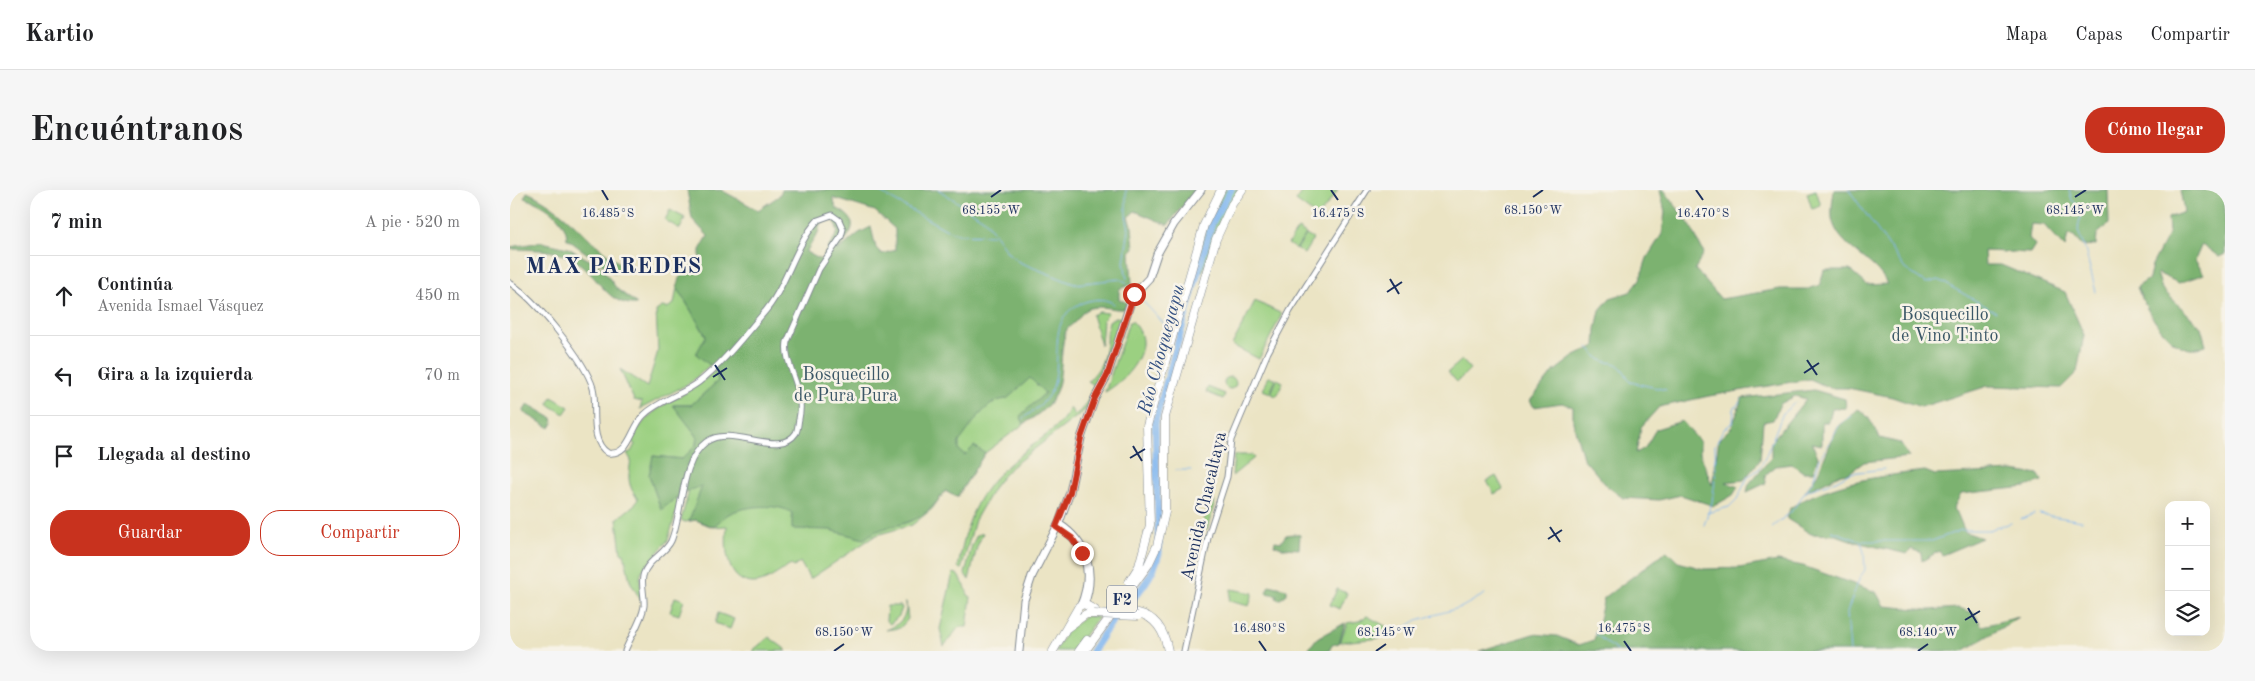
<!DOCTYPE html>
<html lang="es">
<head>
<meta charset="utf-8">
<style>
  :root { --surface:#fff; --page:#f6f6f6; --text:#202124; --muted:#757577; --line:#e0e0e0; --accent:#c8321e }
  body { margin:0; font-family:"Old Standard TT",serif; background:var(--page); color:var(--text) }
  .controls { position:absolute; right:15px; bottom:15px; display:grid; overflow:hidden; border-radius:10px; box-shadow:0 5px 20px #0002 }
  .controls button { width:45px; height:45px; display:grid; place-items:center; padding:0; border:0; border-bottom:1px solid var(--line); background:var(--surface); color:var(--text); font:25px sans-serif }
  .stop { position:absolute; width:15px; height:15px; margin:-11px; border:4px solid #c8321e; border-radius:50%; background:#fff }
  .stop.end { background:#c8321e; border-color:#fff; box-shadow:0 1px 5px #0008 }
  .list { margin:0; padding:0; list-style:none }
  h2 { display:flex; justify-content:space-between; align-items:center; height:65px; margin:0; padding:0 20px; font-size:21px }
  h2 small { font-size:16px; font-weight:400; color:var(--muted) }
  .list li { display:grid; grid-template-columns:32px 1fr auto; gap:15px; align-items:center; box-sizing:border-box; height:80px; padding:0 20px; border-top:1px solid var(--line) }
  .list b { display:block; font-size:19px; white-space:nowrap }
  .list p { margin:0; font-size:16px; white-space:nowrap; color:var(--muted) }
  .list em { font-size:16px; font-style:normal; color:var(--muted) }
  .actions { display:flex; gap:10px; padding:15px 20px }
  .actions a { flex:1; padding:11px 0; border:1px solid var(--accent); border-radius:20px; text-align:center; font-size:18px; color:var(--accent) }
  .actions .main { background:var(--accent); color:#fff }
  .icon { flex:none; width:28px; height:28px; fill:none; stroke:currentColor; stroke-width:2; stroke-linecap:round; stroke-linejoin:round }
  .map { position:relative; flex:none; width:1715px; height:461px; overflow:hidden; border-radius:20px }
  header { display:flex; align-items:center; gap:30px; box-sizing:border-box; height:70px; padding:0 25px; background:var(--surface); border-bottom:1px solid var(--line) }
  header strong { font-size:24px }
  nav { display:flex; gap:28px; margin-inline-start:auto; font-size:18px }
  .intro { display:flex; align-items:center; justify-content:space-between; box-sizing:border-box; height:120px; padding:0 30px }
  h1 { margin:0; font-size:35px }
  .button { padding:12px 22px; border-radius:20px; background:var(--accent); color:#fff; font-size:18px; font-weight:700 }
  main { display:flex; gap:30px; padding:0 30px }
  aside { flex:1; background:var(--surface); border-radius:20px; box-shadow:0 5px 20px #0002 }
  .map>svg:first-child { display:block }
  .green { fill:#9bd081; stroke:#5b8070 }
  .forest { fill:#7cb26f; stroke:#4c7066; fill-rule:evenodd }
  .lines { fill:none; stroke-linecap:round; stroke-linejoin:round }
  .stream { stroke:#82b7f0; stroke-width:1 }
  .river { stroke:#82b7f0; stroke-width:7 }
  .minor-casing { stroke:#838a91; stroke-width:7 }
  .major-casing { stroke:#838a91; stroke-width:9 }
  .highway-casing { stroke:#838a91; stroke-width:9 }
  .minor { stroke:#fff; stroke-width:5 }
  .major { stroke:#fff; stroke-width:7 }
  .highway { stroke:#fff; stroke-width:8 }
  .highway-bridge-casing { stroke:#838a91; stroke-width:9; stroke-linecap:butt }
  .highway-bridge { stroke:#fff; stroke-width:8 }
  .route { stroke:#c8321e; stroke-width:6 }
  .ticks { fill:none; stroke:#1b2f5e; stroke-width:2 }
  .labels { text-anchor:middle; stroke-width:5; stroke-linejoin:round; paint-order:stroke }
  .shield { fill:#f7f3e8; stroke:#5d6a87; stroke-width:1 }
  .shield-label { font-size:16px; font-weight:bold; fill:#1b2f5e }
  .park-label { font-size:18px; fill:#3b5767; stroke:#f7f3e8 }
  .street-label { font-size:18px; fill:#1b2f5e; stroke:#f7f3e8 }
  .water-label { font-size:19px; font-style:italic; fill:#355182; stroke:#f7f3e8 }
  .district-label { font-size:22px; font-weight:bold; letter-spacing:1px; fill:#1b2f5e; stroke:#f7f3e8 }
  .ticks-label { font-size:12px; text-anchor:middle; fill:#1b2f5e; stroke:#f7f3e8; stroke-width:5; stroke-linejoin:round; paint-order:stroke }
</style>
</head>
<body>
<header>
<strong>Kartio</strong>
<nav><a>Mapa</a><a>Capas</a><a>Compartir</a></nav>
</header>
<div class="intro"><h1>Encuéntranos</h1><a class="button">Cómo llegar</a></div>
<main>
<aside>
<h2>7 min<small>A pie · 520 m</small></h2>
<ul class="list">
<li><svg class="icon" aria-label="ahead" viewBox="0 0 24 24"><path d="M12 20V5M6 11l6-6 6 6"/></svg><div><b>Continúa</b><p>Avenida Ismael Vásquez</p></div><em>450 m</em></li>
<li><svg class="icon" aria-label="left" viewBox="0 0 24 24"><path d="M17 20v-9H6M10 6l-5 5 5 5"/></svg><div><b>Gira a la izquierda</b></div><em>70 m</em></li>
<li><svg class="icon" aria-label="arrive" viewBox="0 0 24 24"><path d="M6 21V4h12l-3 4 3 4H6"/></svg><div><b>Llegada al destino</b></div></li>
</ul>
<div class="actions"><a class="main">Guardar</a><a>Compartir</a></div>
</aside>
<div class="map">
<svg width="1715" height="461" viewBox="0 0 1715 461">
  <rect width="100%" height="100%" fill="#f7f3e8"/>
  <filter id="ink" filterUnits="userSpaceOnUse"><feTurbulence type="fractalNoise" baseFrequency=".02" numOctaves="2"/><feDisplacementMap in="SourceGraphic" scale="10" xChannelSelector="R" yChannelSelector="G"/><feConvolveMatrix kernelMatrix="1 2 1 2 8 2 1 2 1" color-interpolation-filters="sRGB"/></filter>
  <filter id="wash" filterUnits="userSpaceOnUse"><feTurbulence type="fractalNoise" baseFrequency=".0096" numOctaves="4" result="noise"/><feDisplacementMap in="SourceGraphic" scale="20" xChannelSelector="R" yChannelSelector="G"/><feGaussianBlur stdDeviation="1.12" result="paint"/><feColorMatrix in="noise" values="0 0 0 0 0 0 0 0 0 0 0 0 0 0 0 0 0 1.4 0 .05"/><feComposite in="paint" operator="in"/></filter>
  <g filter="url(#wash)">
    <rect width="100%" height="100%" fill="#ebe4c4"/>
    <path class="green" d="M714 0H718L703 25 688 80 684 78 696 38Z
      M724 0H729L710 30 693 81H691L707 28Z
      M794 0H828L808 27 786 11Z
      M1306 0 1311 16 1302 19 1297 3Z
      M160 20 175 28 170 39 155 30Z
      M788 39 796 44 786 59 778 54Z
      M437 43 543 209 530 222 475 263 447 307 435 301 422 319 402 335 366 345 300 389 290 372 284 377 281 375C270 381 255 394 242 393 215 391 215 356 217 336L203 337 186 330 175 332 171 330 185 279Z
      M796 45 803 49 794 64 787 59Z
      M167 97 196 146V171L200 175 180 193 130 219 132 212 124 210 110 179 137 197 148 161 146 121 152 117 157 118 164 114Z
      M745 111 772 124 749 169 722 155Z
      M589 122 598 123 593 130 591 155 582 125Z
      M605 127 613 128 596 183 578 218 501 277 486 294 465 330 451 380 448 377C460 316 470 296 519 258 534 246 552 236 560 218L565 225 574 218 584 195 578 191C600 170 593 158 599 131Z
      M622 131C648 155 618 189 595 202L619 132Z
      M952 170 960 179 947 192 938 182Z
      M205 180 208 191 181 215H164L187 246 186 255 172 269 143 266 151 320 172 303 158 350 132 381 130 388 131 411 120 391 114 363H111L107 329 124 315 128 309C117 295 118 287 121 270L117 263 121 262 125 254 121 251C143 208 175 212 205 180Z
      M759 186 766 189 760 203 753 200Z
      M714 193a6 6 0 1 1 12 0a6 6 0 1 1-12 0Z
      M767 189 773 192 767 206 761 204Z
      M698 197 715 204 713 209 696 202Z
      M42 207 59 217 54 224 38 214Z
      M724 265H742L744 268 722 286Z
      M986 286 993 299 984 304 977 291Z
      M705 311 697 340 692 338 698 317Z
      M473 343 467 357 459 390 455 384 462 355 467 345Z
      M443 383 447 384 455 396 458 405 461 407 457 437H449L434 456 430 439Z
      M721 399 743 403 739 416 719 411Z
      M827 399 837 403 830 419 820 415Z
      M165 407 174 410 169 425 160 422Z
      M396 412 398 429 390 438 376 440C389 435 398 427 396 412Z
      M377 416H391L392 418 389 426 380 434 376 431Z
      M208 423 224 429 220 439 205 433Z
      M576 426 588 427 563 461H545L557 441Z
      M857 426 879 438 871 448 830 452 837 433 849 431Z
      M259 447 275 459 277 461H242Z"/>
    <path class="forest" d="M177 0H211L248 20 269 6 272 0H685L658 35 625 21 618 27 622 37 624 58 620 62 622 94 609 99V109L617 113 614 119C602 120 593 115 580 118 573 120 571 125 566 131 563 134 558 137 556 141 548 164 555 187 543 208 536 220 524 227 514 234L510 226 535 203 520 188 497 209C475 210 462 236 449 252V260L455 265 464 256 475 263 447 307 435 301C426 314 416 325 401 331 383 338 370 336 354 349L320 340 282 339V323C269 313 237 316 223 322 215 325 209 332 203 337L186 330 179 331 192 296 172 303 151 320 139 285 143 266 172 269 186 255 187 246 163 215H181L208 191 207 181 186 164 196 146 167 97 175 74 190 80V60L198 46 182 29ZM323 8 365 21 385 39V60L372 64 366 58 361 37 349 43 327 61C340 43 354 32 326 18ZM319 28 325 32 328 42 311 70 296 62 308 43 310 34Z
      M1150 0H1154L1180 35 1194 63 1185 79 1211 109 1270 99H1298L1310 95 1314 80H1340L1357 95 1377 94C1365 68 1327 58 1322 28 1321 19 1323 9 1324 0H1598L1599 34 1587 44 1586 55 1572 56 1564 47 1558 44 1555 58 1534 35 1521 34 1519 48 1525 55 1520 63 1474 61 1475 75H1491L1555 102 1574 145 1567 182 1551 198 1478 196 1411 217 1382 207 1338 198H1320L1300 189 1199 206 1149 217 1131 237 1126 263 1135 258 1146 239 1172 231 1190 252V263L1202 295 1209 249 1222 237 1232 208 1304 200 1335 209 1336 218 1322 219 1319 232H1312V255L1302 253 1308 267 1303 282H1293L1282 274 1266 276 1255 285 1256 293 1237 302 1239 294 1261 268V252L1296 209 1285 206 1270 214 1263 230 1253 232 1250 270 1234 290 1216 292 1228 297 1223 305 1204 316 1171 305 1149 310 1113 308 1097 296 1073 268 1063 232V217L1052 213 1024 217 1020 211 1042 183 1063 167 1085 156 1086 139 1090 120 1100 108 1120 102 1130 89 1137 68 1152 44 1155 22Z
      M1670 0H1715V64L1709 67 1692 54 1685 70 1694 84 1669 93 1647 83 1652 99 1691 137 1696 155C1691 156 1685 160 1680 159 1655 155 1635 118 1627 97L1639 89 1642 75 1659 43 1658 28 1674 22Z
      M17 2C53 17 78 52 111 74V78L105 84 60 51 57 49C57 28 32 13 14 8Z
      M32 52 58 58 83 72 92 78 107 99 127 114C97 117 88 84 64 70 43 58 23 60 0 59V57Z
      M18 214 42 228 43 233 40 238 13 222Z
      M1348 219C1359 224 1364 238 1370 248L1390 253 1399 267 1354 272 1339 283 1331 284 1295 302 1308 283 1327 238Z
      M1415 281 1425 285 1502 281 1529 285 1532 291 1516 297 1451 304 1443 319 1448 325 1455 342 1472 348 1432 365 1429 361 1412 371 1411 363 1401 359 1397 364 1346 352 1326 345 1301 344 1277 329 1280 318C1320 292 1369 286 1415 281Z
      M783 344 790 345 789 359 772 358 764 355 765 351 771 352 776 345Z
      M1157 361 1168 372 1194 379 1229 378 1268 371 1293 376 1366 402 1374 416 1419 420 1449 418 1464 423 1472 436 1509 427 1453 461H969L1023 444 1047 446 1069 455 1084 450 1094 408Z
      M759 395 777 399V404L769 410 766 408 767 405 756 403Z
      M835 433 829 453 822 455 819 461H797L807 448Z"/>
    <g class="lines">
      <path class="stream" d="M335 0H341
        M355 0 369 2 435 39 448 44 483 45
        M429 0 475 30 498 63 509 72 564 94 610 89 618 93
        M616 0V25L619 39 614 72 617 89
        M1339 0 1395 79 1416 93 1429 90 1486 122
        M1559 0 1562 10 1571 18 1568 41 1575 59 1586 102
        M627 105 658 138
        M1078 157C1082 160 1083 163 1086 166 1100 179 1106 163 1120 192L1156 200
        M513 228C525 220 534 214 541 201 556 172 531 124 578 111 587 109 596 108 604 114
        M666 280H681
        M646 281 651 280
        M1296 301 1326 291 1340 283 1374 279
        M1197 323 1219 317 1227 309 1238 287 1249 279 1255 268 1273 223 1286 212
        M1529 324 1572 331
        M1511 329 1524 324
        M1194 335 1202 312 1206 284 1205 255 1213 240 1223 232 1224 219 1232 209
        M1262 337 1281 322 1303 291 1310 268 1330 234 1342 226
        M1322 341 1350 351H1422L1451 340H1479L1501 333
        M891 440 907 430 952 417 975 404
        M1084 443 1107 461
        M1340 461 1337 422 1350 387 1355 380 1354 362 1351 352"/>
      <path class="river" d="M582 461C590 450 597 437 607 426 625 406 642 391 649 363L645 232 702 33 721 0"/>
    </g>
  </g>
  <g filter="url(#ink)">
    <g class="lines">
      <g class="minor-casing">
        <path id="minor" d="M0 93C24 108 75 170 83 198 88 217 78 251 98 263 120 266 121 237 134 225 149 210 172 205 189 192 212 174 233 147 252 125 277 98 283 57 308 30L322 25 329 30 333 39 331 47 309 79 277 152C273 175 296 198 289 229 288 233 288 239 286 243 269 269 222 233 196 252 170 271 173 323 161 351 155 364 136 371 133 386 131 396 135 406 134 416 132 431 120 447 115 461
          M549 333C578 351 587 383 575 415
          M546 337C578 352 582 386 570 415
          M674 461 699 343 717 287 721 250 758 162 780 121 857 0"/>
      </g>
      <g class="major-casing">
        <path id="major" d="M509 461 514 410 522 386 549 333 560 302 571 248 585 208 597 186 623 105 639 88 647 64 664 34 691 0"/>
      </g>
      <g class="highway-casing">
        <path id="highway" d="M619 392 629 376 640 335 637 236 694 35 711 0
          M628 423C647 427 655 444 658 461
          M557 438 576 424H584
          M543 461 569 416 574 414 585 420
          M569 461 577 450
          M575 461 638 375 647 356 655 322V227L706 49 722 14 732 0"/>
      </g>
      <use href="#minor" class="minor"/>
      <use href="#major" class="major"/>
      <use href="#highway" class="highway"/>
      <g class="highway-bridge-casing">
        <path id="highway-bridge" d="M584 424 628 426"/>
      </g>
      <use href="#highway-bridge" class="highway-bridge"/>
    </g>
  </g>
  <g class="lines" filter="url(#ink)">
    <path class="route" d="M572 363 562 348 546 337 560 302 571 248 585 208 597 186 624 104"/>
  </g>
  <path class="ticks" d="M92 0 98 10M821 0 828 10M1186 0 1193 10M481 7 491 0M1023 7 1033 0M1565 7 1576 0M880 89 889 104M877 102 892 92M1297 170 1307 185M205 175 215 190M1294 183 1309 173M203 187 217 178M623 256 632 271M620 268 635 259M1040 337 1050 352M1038 349 1052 340M1458 418 1467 433M1455 430 1470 421M749 451 756 461M1114 451 1121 461M324 461 334 454M866 461 876 454M1408 461 1418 454"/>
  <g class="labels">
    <rect class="shield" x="597" y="395.5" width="30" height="27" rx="4"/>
    <g class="shield-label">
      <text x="612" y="415">F2</text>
    </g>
    <g class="park-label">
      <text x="1435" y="130">Bosquecillo<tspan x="1435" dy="21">de Vino Tinto</tspan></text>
      <text x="336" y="190">Bosquecillo<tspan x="336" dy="21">de Pura Pura</tspan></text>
    </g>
    <g class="street-label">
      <text transform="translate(693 316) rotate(-77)" y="6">Avenida Chacaltaya</text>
    </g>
    <g class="water-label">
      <text transform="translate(650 159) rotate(-75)" y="7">Río Choqueyapu</text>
    </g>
    <g class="district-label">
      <text x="104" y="83">MAX PAREDES</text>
    </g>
  </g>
  <g class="ticks-label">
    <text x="481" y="24">68.155°W</text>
    <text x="1023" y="24">68.150°W</text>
    <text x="1565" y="24">68.145°W</text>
    <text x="98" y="27">16.485°S</text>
    <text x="828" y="27">16.475°S</text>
    <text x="1193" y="27">16.470°S</text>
    <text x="749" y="442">16.480°S</text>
    <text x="1114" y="442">16.475°S</text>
    <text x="334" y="446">68.150°W</text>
    <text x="876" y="446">68.145°W</text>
    <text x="1418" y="446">68.140°W</text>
  </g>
</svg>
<div class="controls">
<button>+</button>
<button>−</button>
<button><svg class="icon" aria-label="layers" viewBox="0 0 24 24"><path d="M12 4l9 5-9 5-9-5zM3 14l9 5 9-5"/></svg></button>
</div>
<div class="stop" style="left:624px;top:104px"></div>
<div class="stop end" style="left:572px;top:363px"></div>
</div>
</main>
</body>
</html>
